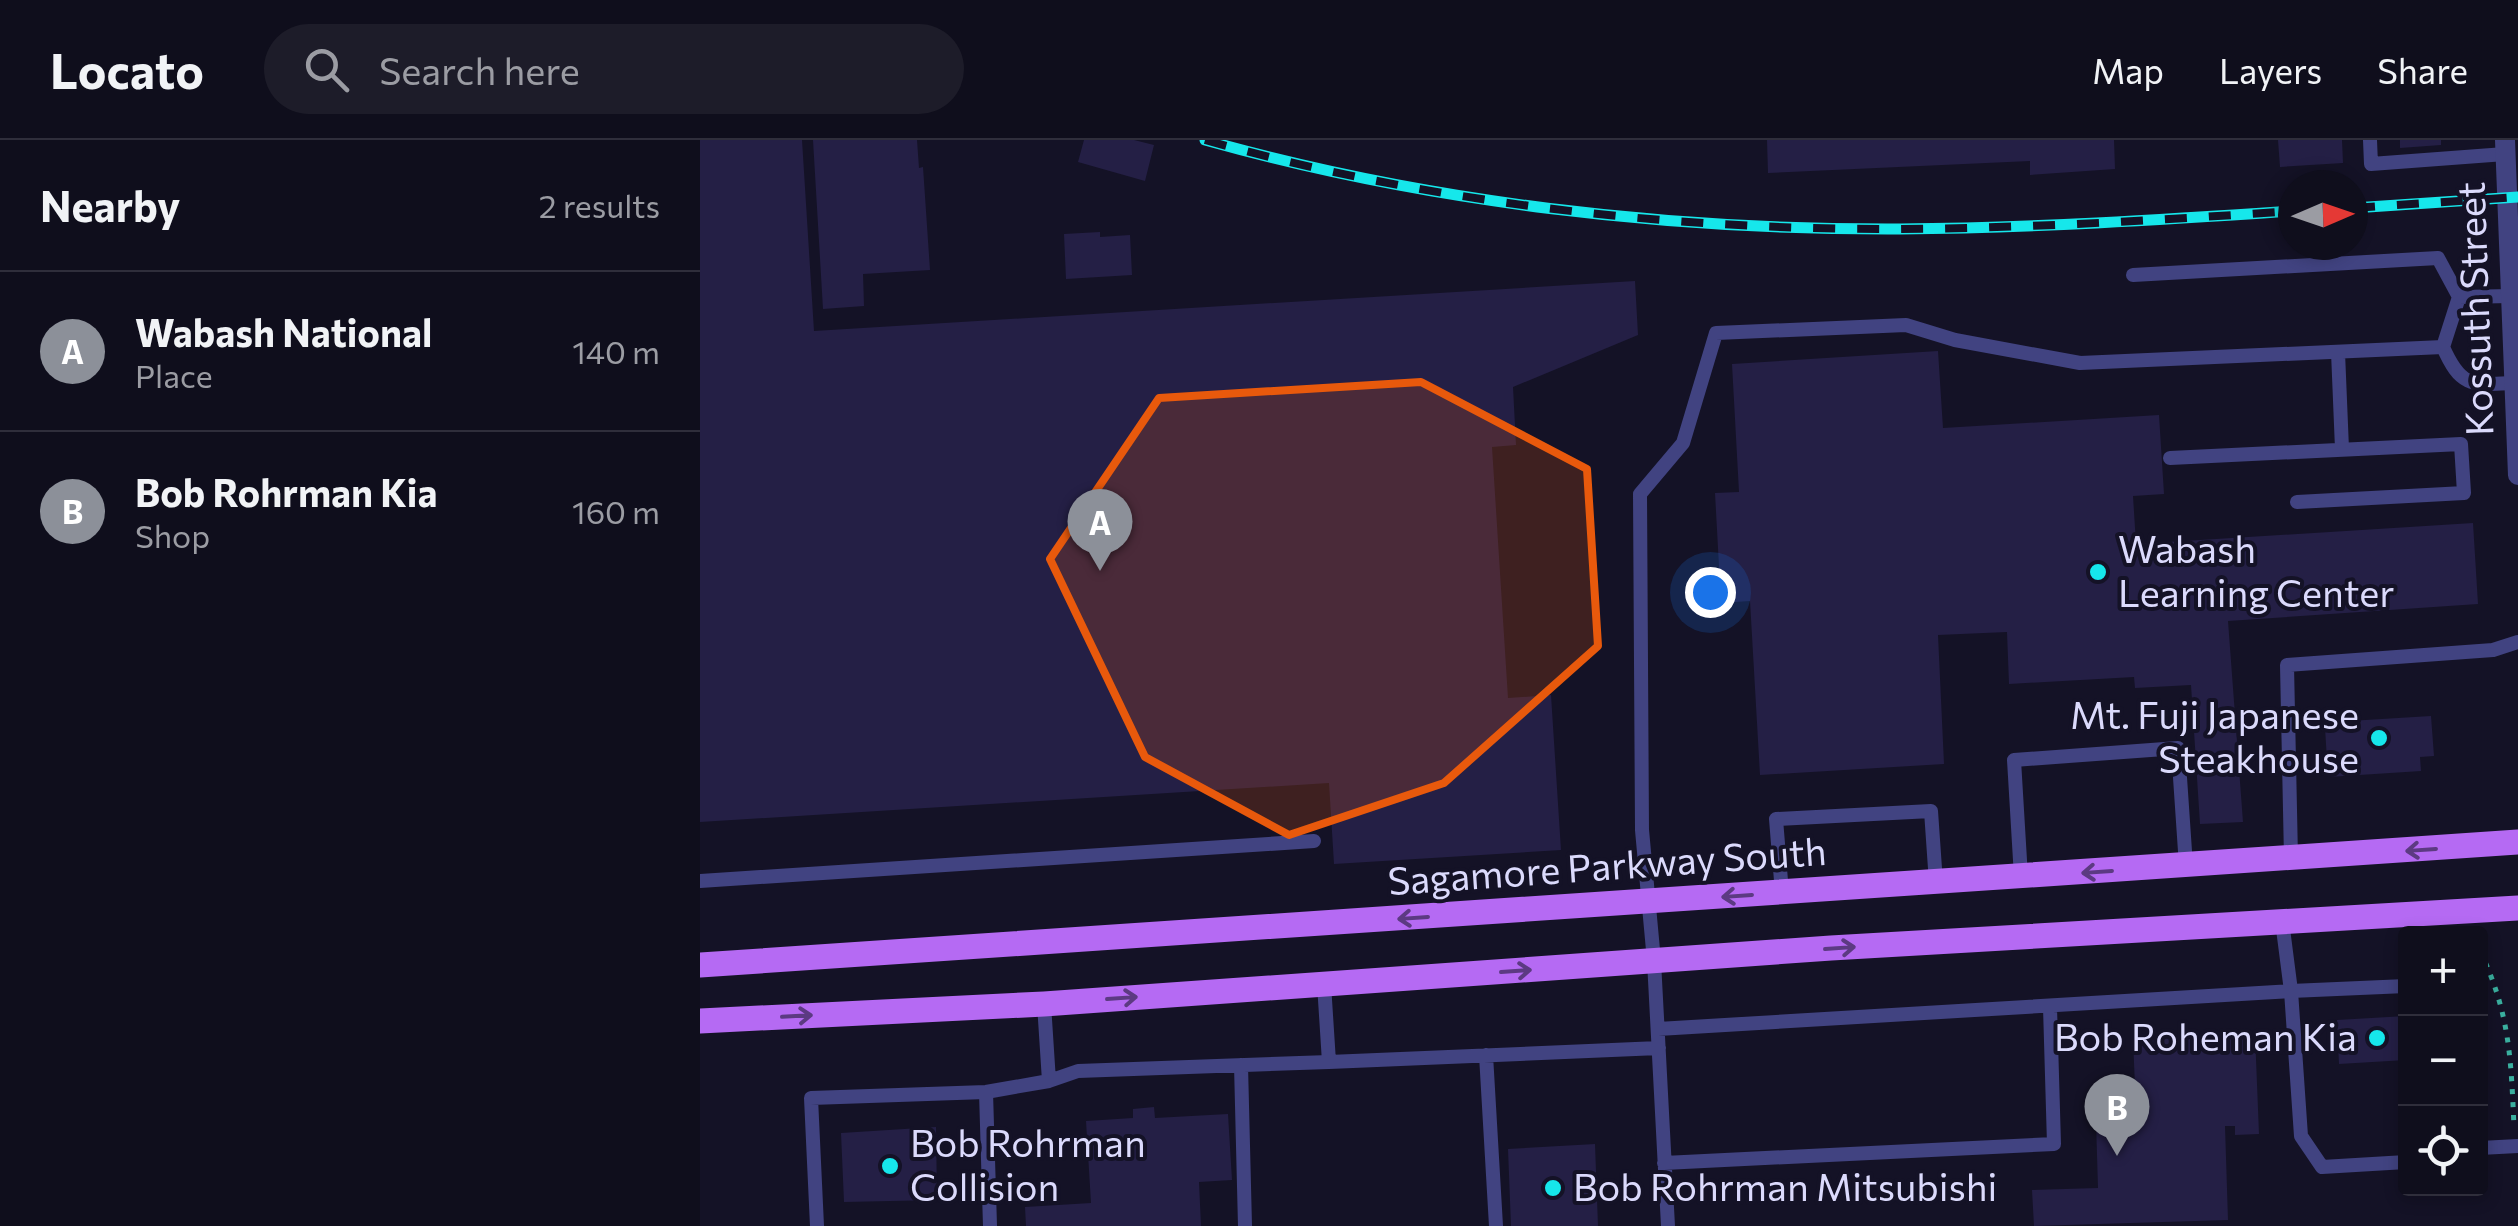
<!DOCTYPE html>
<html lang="en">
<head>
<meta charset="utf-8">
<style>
  :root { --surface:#0f0e1c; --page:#1d1c29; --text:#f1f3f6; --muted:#9b9ca3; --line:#2f2e3b; --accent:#8c9099 }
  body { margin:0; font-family:Commissioner,sans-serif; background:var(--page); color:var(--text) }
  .controls { position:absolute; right:30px; bottom:30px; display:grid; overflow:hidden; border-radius:10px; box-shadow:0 5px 15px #0003 }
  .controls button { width:90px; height:90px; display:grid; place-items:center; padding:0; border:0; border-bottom:2px solid var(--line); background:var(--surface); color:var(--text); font:50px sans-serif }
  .compass { position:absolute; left:1578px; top:30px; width:90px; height:90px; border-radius:50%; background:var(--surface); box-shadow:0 5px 15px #0003; rotate:88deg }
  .you { position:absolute; left:1010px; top:452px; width:35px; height:35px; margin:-25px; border:8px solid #fff; border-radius:50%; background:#1a73e8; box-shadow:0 0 0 15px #1a73e833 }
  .badge { display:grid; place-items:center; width:65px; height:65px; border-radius:50%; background:var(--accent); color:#fff; font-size:32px; font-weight:700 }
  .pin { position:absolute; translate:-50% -82px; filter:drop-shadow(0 2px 5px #0008) }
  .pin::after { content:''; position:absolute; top:52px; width:35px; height:30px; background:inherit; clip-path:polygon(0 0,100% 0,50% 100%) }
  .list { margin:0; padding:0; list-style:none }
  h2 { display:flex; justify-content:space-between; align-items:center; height:130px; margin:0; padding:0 40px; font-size:42px }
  h2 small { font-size:32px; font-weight:400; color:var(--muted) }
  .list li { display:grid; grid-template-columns:65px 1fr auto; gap:30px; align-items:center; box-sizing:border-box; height:160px; padding:0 40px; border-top:2px solid var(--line) }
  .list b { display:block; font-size:38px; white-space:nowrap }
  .list p { margin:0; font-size:32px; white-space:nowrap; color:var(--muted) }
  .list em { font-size:32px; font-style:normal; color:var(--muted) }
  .icon { flex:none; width:55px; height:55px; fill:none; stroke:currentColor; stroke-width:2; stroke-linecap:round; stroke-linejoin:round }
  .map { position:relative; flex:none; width:1818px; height:1086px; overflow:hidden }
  header { display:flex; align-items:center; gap:60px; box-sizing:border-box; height:140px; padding:0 50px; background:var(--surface); border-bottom:2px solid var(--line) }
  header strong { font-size:48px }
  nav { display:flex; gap:55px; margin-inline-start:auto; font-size:35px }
  .search { width:700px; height:90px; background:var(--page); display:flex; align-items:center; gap:25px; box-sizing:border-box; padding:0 35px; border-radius:55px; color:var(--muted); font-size:38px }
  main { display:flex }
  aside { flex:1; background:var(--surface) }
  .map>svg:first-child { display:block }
  .building { fill:#241f45 }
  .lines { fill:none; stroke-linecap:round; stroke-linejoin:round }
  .path { stroke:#3aaf9f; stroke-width:5; stroke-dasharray:5 8; stroke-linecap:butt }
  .service { stroke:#414381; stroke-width:14 }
  .tertiary { stroke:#414381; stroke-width:20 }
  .primary { stroke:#b56af3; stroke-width:25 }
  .rail-casing { stroke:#16e7eb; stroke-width:11 }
  .rail { stroke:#141226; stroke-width:8; stroke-dasharray:22; stroke-linecap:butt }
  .oneway { stroke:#5c3a82 }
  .marked { fill:#e8590c; fill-opacity:0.2; stroke:#e8590c; stroke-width:8; stroke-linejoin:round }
  .poi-dot { fill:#16e7eb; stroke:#141226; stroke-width:4 }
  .labels { text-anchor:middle; stroke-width:8; stroke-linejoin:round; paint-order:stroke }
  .street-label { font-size:38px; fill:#dbdafc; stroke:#141226 }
  .poi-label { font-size:38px; fill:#dbdafc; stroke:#141226; text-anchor:start }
</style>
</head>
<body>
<header>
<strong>Locato</strong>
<div class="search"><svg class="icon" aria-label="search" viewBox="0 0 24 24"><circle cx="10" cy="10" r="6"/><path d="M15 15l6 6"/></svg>Search here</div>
<nav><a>Map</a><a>Layers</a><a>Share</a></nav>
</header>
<main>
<aside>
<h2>Nearby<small>2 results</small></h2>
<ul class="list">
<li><span class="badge">A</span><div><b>Wabash National</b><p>Place</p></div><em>140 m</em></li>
<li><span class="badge">B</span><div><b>Bob Rohrman Kia</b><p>Shop</p></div><em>160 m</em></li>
</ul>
</aside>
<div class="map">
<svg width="1818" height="1086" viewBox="0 0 1818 1086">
  <rect width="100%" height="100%" fill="#141226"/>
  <path class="building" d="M0 0H102L114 191 935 141 938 195 813 247 816 305 792 307 808 558 851 555 861 710 634 724 629 643 0 682Z
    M113 0H217L219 28 223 27 230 130 163 134 164 166 123 169Z
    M384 0H434L454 5 445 41 378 22Z
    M1067 0H1414L1415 29 1330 35V21L1068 33Z
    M1578 0H1642L1643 23 1580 27Z
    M1700 0H1741V5L1700 8Z
    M400 92V97L430 95 432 135 366 139 364 94Z
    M1238 211 1243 288 1459 275 1464 354 1433 356 1436 404 1773 383 1778 464 1528 481 1543 682 1500 684 1491 545 1435 548 1434 537 1309 544 1307 492 1238 495 1244 624 1060 635 1050 461 1021 463 1015 353 1039 352 1032 224Z
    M1649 570V581L1731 576 1734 616 1720 617 1721 631 1628 637 1624 571Z
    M1706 876V920L1639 924 1637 880Z
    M1555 894 1559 994 1535 995V986H1525L1528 1080 1334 1086 1332 1050 1398 1048 1395 948 1435 947 1433 898Z
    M454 967 455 978 528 974 532 1040 499 1042 501 1086H326L325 1067 391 1063 386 981 433 978V969Z
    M236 987 237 1060 144 1062 141 993Z
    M895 1004 898 1086H811L808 1009Z"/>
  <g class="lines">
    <path class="path" d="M1780 811C1810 873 1811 920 1814 987"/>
    <path class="service" d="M1670 0 1671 24 1805 14
      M1433 135 1738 118 1759 157 1811 156
      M1743 207C1761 248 1772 245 1814 243
      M1638 212 1642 309
      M1470 318 1761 304 1764 353 1597 362
      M1591 718 1587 525 1793 510 1818 502
      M1321 737 1314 620 1478 608 1486 726
      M0 741 614 701
      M1082 753 1076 679 1231 671 1236 743
      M624 844 629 922 959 908
      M1706 846 1591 851 1601 996 1622 1027 1706 1022
      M958 889 1591 851 1582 781
      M786 915 796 1086
      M541 925 545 1086
      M349 941 378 931 629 922
      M286 952 290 1086
      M1780 1008 1818 1006
      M964 1023 1354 1004 1350 867
      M117 1086 111 958 286 952 349 941 344 864
      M968 1086 954 821 942 690 940 354 983 303 1016 193 1206 185 1255 200 1380 223 1743 207 1759 157"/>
    <path class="tertiary" d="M1805 0 1818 335"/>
    <path class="primary" d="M0 825 1818 702
      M0 881 344 864 1131 808 1818 768"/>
    <g class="rail-casing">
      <path id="rail" d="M505 0C729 63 969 90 1200 89 1331 88 1462 80 1593 71
        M1653 68 1818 57"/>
    </g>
    <use href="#rail" class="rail"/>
  </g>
  <defs><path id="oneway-shaft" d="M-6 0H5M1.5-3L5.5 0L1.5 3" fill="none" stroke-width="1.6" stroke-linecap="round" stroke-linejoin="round" transform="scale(2.5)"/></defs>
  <g class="oneway">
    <use href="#oneway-shaft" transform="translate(1721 710) rotate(176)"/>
    <use href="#oneway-shaft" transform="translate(1397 732) rotate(176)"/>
    <use href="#oneway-shaft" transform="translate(1037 756) rotate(176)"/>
    <use href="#oneway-shaft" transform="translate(713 778) rotate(176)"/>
    <use href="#oneway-shaft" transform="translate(1140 808) rotate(-4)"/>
    <use href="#oneway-shaft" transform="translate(816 831) rotate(-4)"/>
    <use href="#oneway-shaft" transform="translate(422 858) rotate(-4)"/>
    <use href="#oneway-shaft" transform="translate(97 876) rotate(-3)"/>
  </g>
  <path class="marked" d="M721 242 887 329 898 506 744 643 589 695 445 617 350 419 459 258Z"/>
  <g class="poi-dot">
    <circle cx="1398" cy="432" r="10"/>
    <circle cx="1679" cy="598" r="10"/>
    <circle cx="1677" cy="898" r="10"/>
    <circle cx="190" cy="1026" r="10"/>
    <circle cx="853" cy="1048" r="10"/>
  </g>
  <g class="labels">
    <g class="street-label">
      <text transform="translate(1776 169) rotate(-92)" y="13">Kossuth Street</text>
      <text transform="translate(907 727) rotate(-4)" y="13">Sagamore Parkway South</text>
    </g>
    <g class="poi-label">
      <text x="1418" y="423">Wabash<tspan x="1418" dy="44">Learning Center</tspan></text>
      <text x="1659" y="589" text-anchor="end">Mt. Fuji Japanese<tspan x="1659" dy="44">Steakhouse</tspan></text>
      <text x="1657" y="911" text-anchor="end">Bob Roheman Kia</text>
      <text x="210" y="1017">Bob Rohrman<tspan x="210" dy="44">Collision</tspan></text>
      <text x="873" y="1061">Bob Rohrman Mitsubishi</text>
    </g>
  </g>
</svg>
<div class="controls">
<button>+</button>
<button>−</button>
<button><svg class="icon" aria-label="locate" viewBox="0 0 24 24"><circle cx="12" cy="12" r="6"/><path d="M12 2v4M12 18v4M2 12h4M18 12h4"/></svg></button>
</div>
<svg class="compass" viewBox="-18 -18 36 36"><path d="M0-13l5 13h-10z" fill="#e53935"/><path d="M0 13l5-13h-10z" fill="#9b9ca3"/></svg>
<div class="you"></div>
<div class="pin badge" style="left:400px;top:431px">A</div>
<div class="pin badge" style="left:1417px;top:1016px">B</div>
</div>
</main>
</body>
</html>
